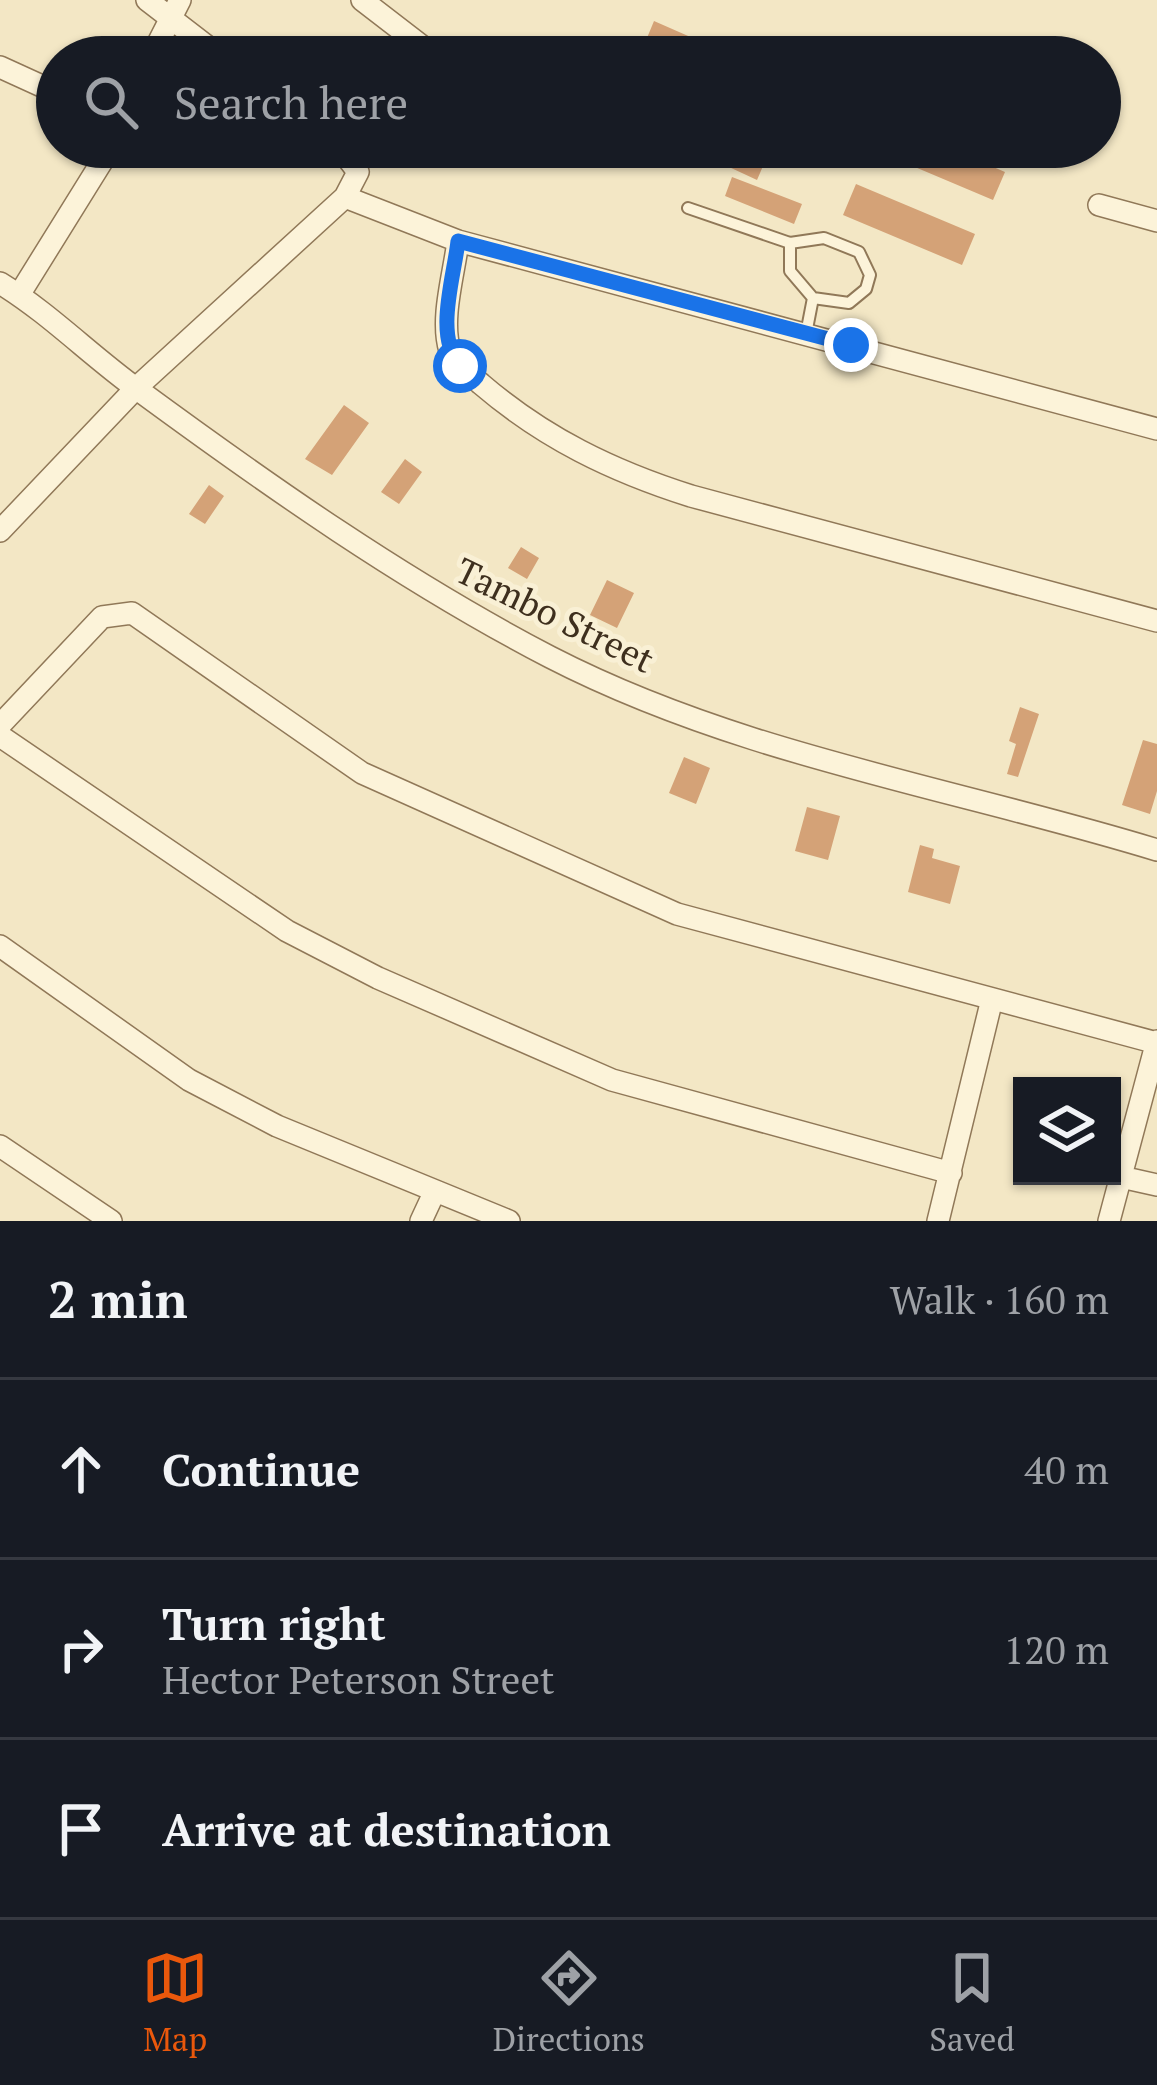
<!DOCTYPE html>
<html lang="en">
<head>
<meta charset="utf-8">
<style>
  :root { --surface:#171b24; --page:#20242c; --text:#f1f3f6; --muted:#9ea1a6; --line:#363941; --accent:#ea580c }
  body { margin:0; font-family:"PT Serif",serif; background:var(--page); color:var(--text) }
  .controls { position:absolute; right:36px; bottom:36px; display:grid; overflow:hidden; border-radius:0px; box-shadow:0 3px 9px #0004 }
  .controls button { width:108px; height:108px; display:grid; place-items:center; padding:0; border:0; border-bottom:3px solid var(--line); background:var(--surface); color:var(--text); font:60px sans-serif }
  .stop { position:absolute; width:36px; height:36px; margin:-27px; border:9px solid #1a73e8; border-radius:50%; background:#fff }
  .stop.end { background:#1a73e8; border-color:#fff; box-shadow:0 3px 12px #0008 }
  .list { margin:0; padding:0; list-style:none }
  h2 { display:flex; justify-content:space-between; align-items:center; height:156px; margin:0; padding:0 48px; font-size:51px }
  h2 small { font-size:39px; font-weight:400; color:var(--muted) }
  .list li { display:grid; grid-template-columns:78px 1fr auto; gap:36px; align-items:center; box-sizing:border-box; height:180px; padding:0 48px; border-top:3px solid var(--line) }
  .list b { display:block; font-size:45px; white-space:nowrap }
  .list p { margin:0; font-size:39px; white-space:nowrap; color:var(--muted) }
  .list em { font-size:39px; font-style:normal; color:var(--muted) }
  .icon { flex:none; width:66px; height:66px; fill:none; stroke:currentColor; stroke-width:2; stroke-linecap:round; stroke-linejoin:round }
  .map { position:relative; flex:none; width:1157px; height:1221px; overflow:hidden }
  .search { position:absolute; background:var(--surface); box-shadow:0 3px 9px #0004; left:36px; right:36px; top:36px; height:132px; display:flex; align-items:center; gap:30px; box-sizing:border-box; padding:0 42px; border-radius:66px; color:var(--muted); font-size:45px }
  .sheet { height:696px; background:var(--surface) }
  nav { display:flex; justify-content:space-around; align-items:center; box-sizing:border-box; height:168px; border-top:3px solid var(--line); background:var(--surface); font-size:33px; color:var(--muted) }
  nav a { display:grid; justify-items:center; gap:6px }
  nav .on { color:var(--accent) }
  .map>svg:first-child { display:block }
  .building { fill:#d4a277 }
  .lines { fill:none; stroke-linecap:round; stroke-linejoin:round }
  .lane-casing { stroke:#907858; stroke-width:14 }
  .street-casing { stroke:#907858; stroke-width:24 }
  .lane { stroke:#fcf3d9; stroke-width:10 }
  .street { stroke:#fcf3d9; stroke-width:21 }
  .route { stroke:#1a73e8; stroke-width:15 }
  .labels { text-anchor:middle; stroke-width:10; stroke-linejoin:round; paint-order:stroke }
  .street-label { font-size:36px; fill:#3e2f1e; stroke:#f9f0d5 }
</style>
</head>
<body>
<div class="map">
<svg width="1157" height="1221" viewBox="0 0 1157 1221">
  <rect width="100%" height="100%" fill="#f3e7c5"/>
  <path class="building" d="M654 21 736 57H657L642 50Z
    M686 147H759L769 152 757 180Z
    M879 147H947L1005 172 993 200 877 151Z
    M732 177 802 204 794 224 725 196Z
    M856 184 975 234 962 265 843 215Z
    M344 405 369 423 332 475 305 459Z
    M405 459 422 472 399 504 381 492Z
    M209 485 224 496 205 524 189 514Z
    M521 547 539 558 527 579 508 568Z
    M607 580 634 593 617 628 590 615Z
    M1020 707 1039 714 1018 777 1007 774 1016 744 1009 741Z
    M1143 740 1157 744V791L1150 814 1122 805Z
    M684 757 710 768 696 804 669 793Z
    M807 807 840 816 828 860 795 851Z
    M920 845 934 849 932 858 960 866 950 904 908 892Z"/>
  <g class="lines">
    <g class="lane-casing">
      <path id="lane" d="M688 208 790 243 824 238 859 252 870 275 866 289 849 303 813 298 806 334
        M790 243V271L813 298"/>
    </g>
    <g class="street-casing">
      <path id="street" d="M147 0 221 57
        M362 0 436 57
        M151 57 180 0
        M0 67 57 93
        M345 197 458 241 1157 429
        M1099 205 1157 221
        M458 241C454 274 440 319 450 351 454 365 470 374 481 384 544 438 612 471 691 496L1157 621
        M0 283C49 313 90 355 137 389 269 486 404 581 550 657 740 755 955 788 1157 850
        M19 295 111 147
        M0 531 136 388 345 197 358 172 339 147
        M0 725 102 617 132 613 362 773 677 914 1157 1043
        M0 736 287 931 378 978 612 1080 951 1173
        M0 946 189 1080 277 1126 509 1221
        M0 1146 111 1221
        M1121 1177 1157 1185
        M421 1221 434 1193
        M938 1221 992 999
        M1109 1221 1157 1041"/>
    </g>
    <use href="#lane" class="lane"/>
    <use href="#street" class="street"/>
  </g>
  <g class="lines">
    <path class="route" d="M460 366C434 335 454 278 458 241L851 345"/>
  </g>
  <g class="labels">
    <g class="street-label">
      <text transform="translate(555 615) rotate(26)" y="13">Tambo Street</text>
    </g>
  </g>
</svg>
<div class="controls">
<button><svg class="icon" aria-label="layers" viewBox="0 0 24 24"><path d="M12 4l9 5-9 5-9-5zM3 14l9 5 9-5"/></svg></button>
</div>
<div class="stop" style="left:460px;top:366px"></div>
<div class="stop end" style="left:851px;top:345px"></div>
<div class="search"><svg class="icon" aria-label="search" viewBox="0 0 24 24"><circle cx="10" cy="10" r="6"/><path d="M15 15l6 6"/></svg>Search here</div>
</div>
<section class="sheet">
<h2>2 min<small>Walk · 160 m</small></h2>
<ul class="list">
<li><svg class="icon" aria-label="ahead" viewBox="0 0 24 24"><path d="M12 20V5M6 11l6-6 6 6"/></svg><div><b>Continue</b></div><em>40 m</em></li>
<li><svg class="icon" aria-label="right" viewBox="0 0 24 24"><path d="M7 20v-9h11M14 6l5 5-5 5"/></svg><div><b>Turn right</b><p>Hector Peterson Street</p></div><em>120 m</em></li>
<li><svg class="icon" aria-label="arrive" viewBox="0 0 24 24"><path d="M6 21V4h12l-3 4 3 4H6"/></svg><div><b>Arrive at destination</b></div></li>
</ul>
</section>
<nav>
<a class="on"><svg class="icon" aria-label="map" viewBox="0 0 24 24"><path d="M3 6l6-2 6 2 6-2v14l-6 2-6-2-6 2zM9 4v14M15 6v14"/></svg>Map</a>
<a><svg class="icon" aria-label="directions" viewBox="0 0 24 24"><path d="M12 3l9 9-9 9-9-9zM9 14v-3h6M13 9l2 2-2 2"/></svg>Directions</a>
<a><svg class="icon" aria-label="saved" viewBox="0 0 24 24"><path d="M7 4h10v16l-5-4-5 4z"/></svg>Saved</a>
</nav>
</body>
</html>
